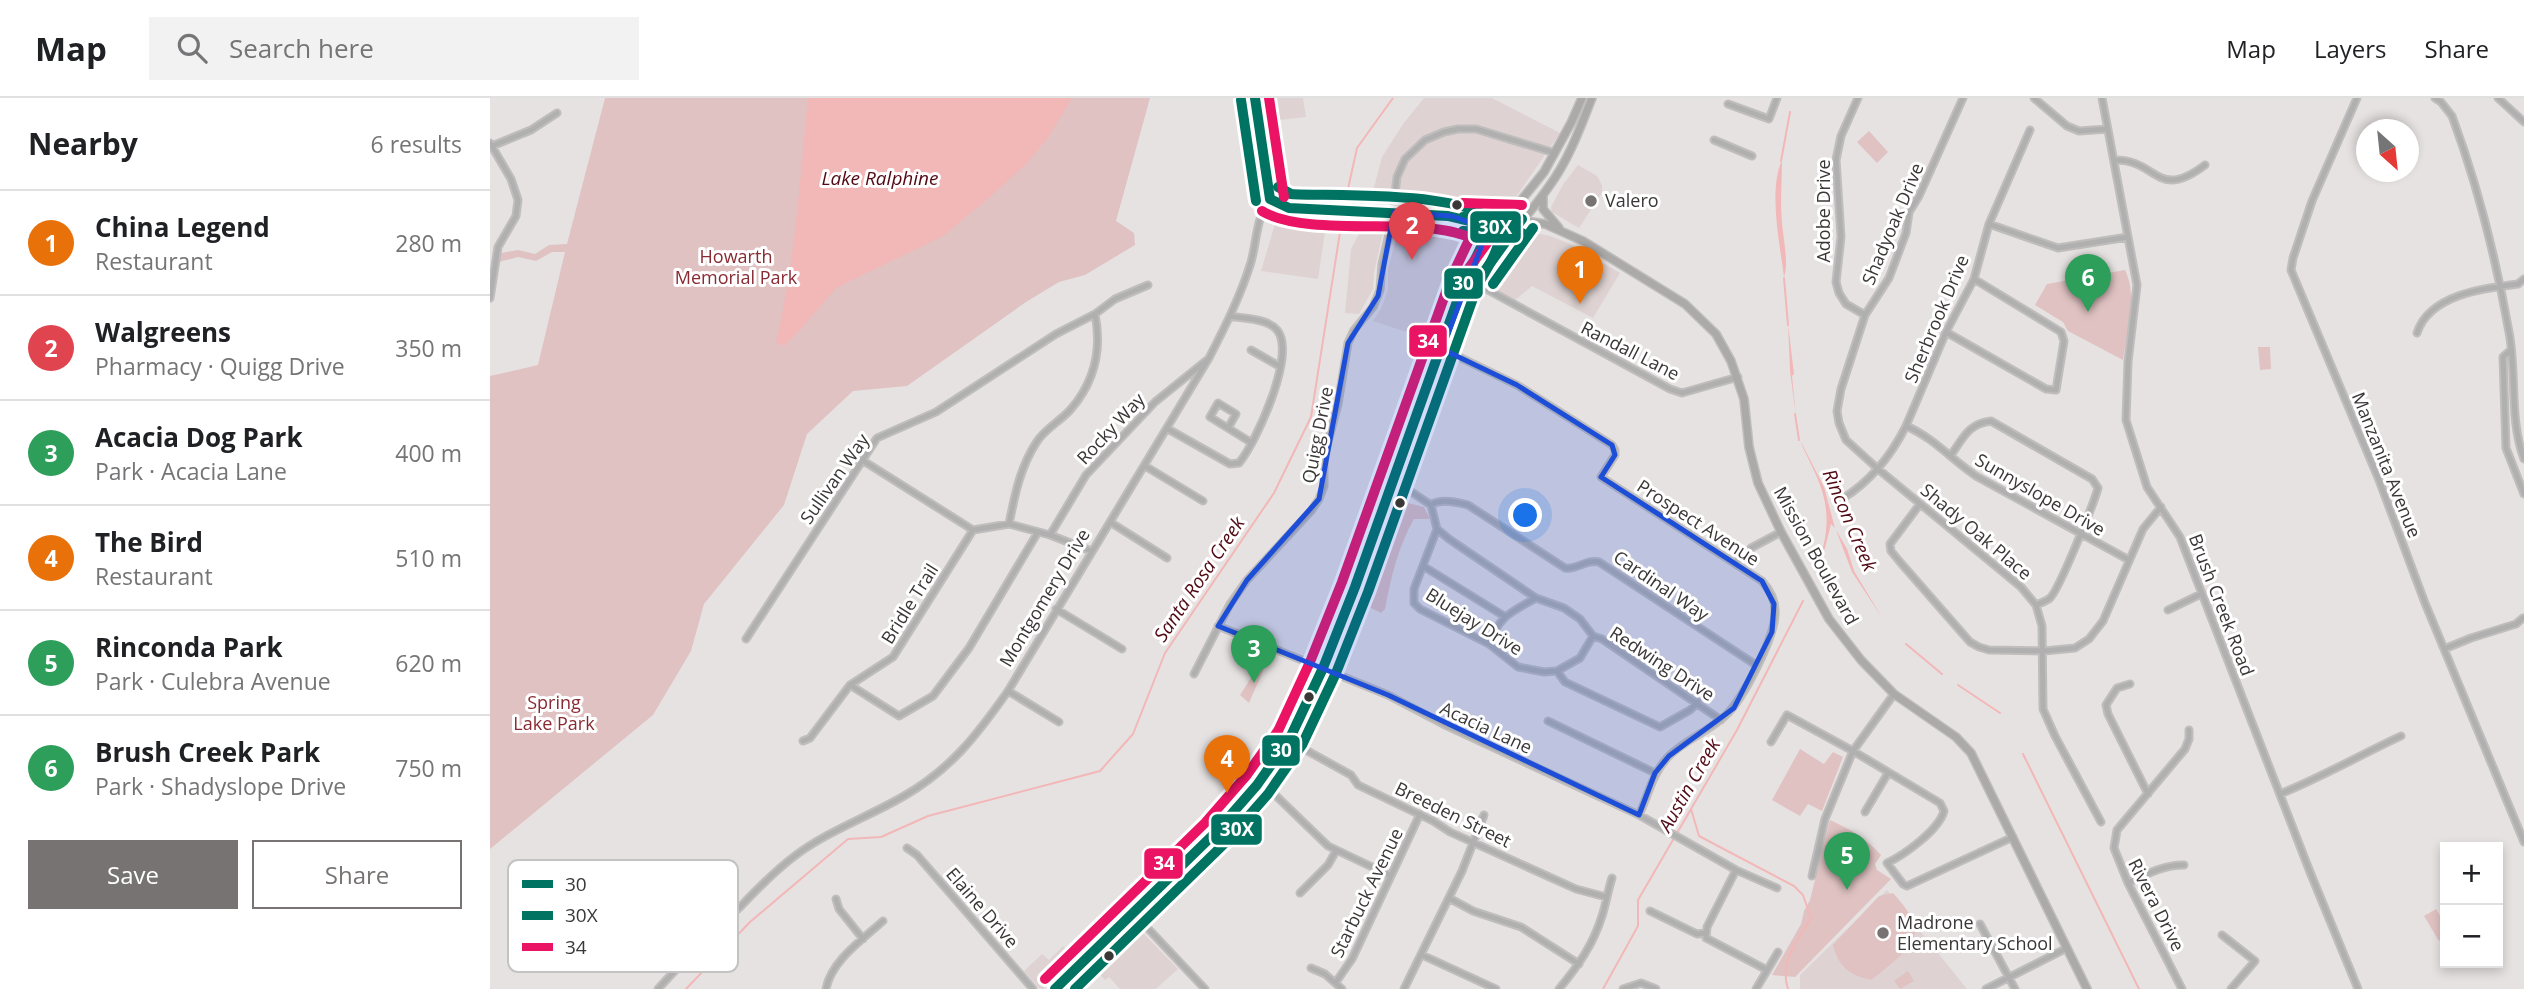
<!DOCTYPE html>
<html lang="en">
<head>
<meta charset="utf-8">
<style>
  :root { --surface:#fff; --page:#f2f2f2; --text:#202124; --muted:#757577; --line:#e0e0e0; --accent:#777373 }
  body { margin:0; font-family:"Open Sans",sans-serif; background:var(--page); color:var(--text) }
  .controls { position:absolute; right:21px; bottom:21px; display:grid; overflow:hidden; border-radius:0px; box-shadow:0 4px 10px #0003 }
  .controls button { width:63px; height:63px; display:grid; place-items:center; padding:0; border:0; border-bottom:2px solid var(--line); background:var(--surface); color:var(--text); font:35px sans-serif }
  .compass { position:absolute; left:1866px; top:21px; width:63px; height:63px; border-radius:50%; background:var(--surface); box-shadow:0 4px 10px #0003; rotate:153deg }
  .you { position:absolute; left:1036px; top:418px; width:24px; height:24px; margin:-18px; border:5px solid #fff; border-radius:50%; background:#1a73e8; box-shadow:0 0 0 10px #1a73e833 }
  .badge { display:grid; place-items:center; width:46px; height:46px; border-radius:50%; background:var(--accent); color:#fff; font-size:23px; font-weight:700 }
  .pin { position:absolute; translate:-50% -58px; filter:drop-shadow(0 2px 4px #0008) }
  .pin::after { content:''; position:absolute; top:37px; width:24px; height:21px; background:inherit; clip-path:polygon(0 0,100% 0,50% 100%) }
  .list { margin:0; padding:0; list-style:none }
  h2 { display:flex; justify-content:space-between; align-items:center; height:91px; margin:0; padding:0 28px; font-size:30px }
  h2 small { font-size:23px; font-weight:400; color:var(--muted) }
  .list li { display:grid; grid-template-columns:46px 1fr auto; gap:21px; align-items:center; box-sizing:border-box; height:105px; padding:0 28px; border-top:2px solid var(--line) }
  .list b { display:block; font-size:26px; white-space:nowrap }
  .list p { margin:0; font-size:23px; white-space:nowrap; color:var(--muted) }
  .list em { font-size:23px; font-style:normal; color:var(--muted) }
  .actions { display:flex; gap:14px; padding:21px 28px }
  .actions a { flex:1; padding:16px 0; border:2px solid var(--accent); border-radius:0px; text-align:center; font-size:24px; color:var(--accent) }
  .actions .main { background:var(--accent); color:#fff }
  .icon { flex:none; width:38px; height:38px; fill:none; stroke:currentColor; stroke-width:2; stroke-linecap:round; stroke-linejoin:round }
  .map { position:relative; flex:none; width:2034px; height:891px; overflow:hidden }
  header { display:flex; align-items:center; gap:42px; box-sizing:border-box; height:98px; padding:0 35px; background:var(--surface); border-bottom:2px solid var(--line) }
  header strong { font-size:33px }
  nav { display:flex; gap:38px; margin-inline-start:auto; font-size:24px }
  .search { width:490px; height:63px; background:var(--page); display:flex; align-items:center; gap:18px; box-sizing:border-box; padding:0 24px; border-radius:0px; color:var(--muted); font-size:26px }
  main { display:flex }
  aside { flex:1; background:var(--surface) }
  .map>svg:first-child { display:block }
  .built { fill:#ded2d2 }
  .green { fill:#e0c2c2 }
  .water { fill:#f2b7b7 }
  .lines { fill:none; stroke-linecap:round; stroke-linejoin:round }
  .stream { stroke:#f2b7b7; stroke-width:2 }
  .minor-casing { stroke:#c0bdbd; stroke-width:9 }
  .major-casing { stroke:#c0bdbd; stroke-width:10 }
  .minor { stroke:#b1b0b0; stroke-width:5 }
  .major { stroke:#aca9a9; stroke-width:7 }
  .bus-1-casing { stroke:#fff; stroke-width:16 }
  .bus-2-casing { stroke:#fff; stroke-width:16 }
  .bus-3-casing { stroke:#fff; stroke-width:16 }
  .bus-1 { stroke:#007363; stroke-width:10 }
  .bus-2 { stroke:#007363; stroke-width:10 }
  .bus-3 { stroke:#eb1464; stroke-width:10 }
  .marked { fill:#1d4ed8; fill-opacity:0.2; stroke:#1d4ed8; stroke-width:5; stroke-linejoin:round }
  .poi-dot { fill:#777373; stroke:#fff; stroke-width:2.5 }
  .bus-dot { fill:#3a3737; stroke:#fff; stroke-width:2.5 }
  .labels { text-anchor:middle; stroke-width:6; stroke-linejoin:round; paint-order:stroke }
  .poi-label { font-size:18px; fill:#3a3737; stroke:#fff; text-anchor:start }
  .street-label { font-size:18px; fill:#3a3737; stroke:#fff }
  .park-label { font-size:18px; fill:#882a32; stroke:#fff }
  .water-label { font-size:19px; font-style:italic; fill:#510913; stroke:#fff }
  .key { fill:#fff; stroke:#c4c3c3; stroke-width:2 }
  .key-label { font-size:19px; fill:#3a3737 }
  .line-badge { stroke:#fff; stroke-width:2.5 }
  .badge-label { font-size:19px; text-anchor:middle; font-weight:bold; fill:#fff }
</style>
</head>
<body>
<header>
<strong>Map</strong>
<div class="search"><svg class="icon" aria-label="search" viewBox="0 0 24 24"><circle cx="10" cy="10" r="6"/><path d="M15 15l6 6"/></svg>Search here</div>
<nav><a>Map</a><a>Layers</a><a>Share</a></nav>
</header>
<main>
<aside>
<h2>Nearby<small>6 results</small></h2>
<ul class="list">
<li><span class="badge" style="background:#e8710a">1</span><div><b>China Legend</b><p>Restaurant</p></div><em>280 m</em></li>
<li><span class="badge" style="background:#e0444e">2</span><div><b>Walgreens</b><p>Pharmacy · Quigg Drive</p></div><em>350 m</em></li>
<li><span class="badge" style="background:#2e9e5b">3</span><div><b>Acacia Dog Park</b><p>Park · Acacia Lane</p></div><em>400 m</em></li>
<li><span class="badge" style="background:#e8710a">4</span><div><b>The Bird</b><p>Restaurant</p></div><em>510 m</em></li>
<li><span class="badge" style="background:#2e9e5b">5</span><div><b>Rinconda Park</b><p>Park · Culebra Avenue</p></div><em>620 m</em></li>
<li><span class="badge" style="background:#2e9e5b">6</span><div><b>Brush Creek Park</b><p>Park · Shadyslope Drive</p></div><em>750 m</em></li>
</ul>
<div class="actions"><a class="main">Save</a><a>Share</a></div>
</aside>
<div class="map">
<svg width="2034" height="891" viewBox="0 0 2034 891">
  <rect width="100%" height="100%" fill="#e7e2e2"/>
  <path class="built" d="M776 0H813L816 19 781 23Z
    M934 0H1002L1070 35 1019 109 880 105 892 59 913 26Z
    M1088 67 1107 78 1112 87V95L1089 130 1062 114 1061 109 1074 85Z
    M787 119 832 122 836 127 828 181 771 173Z
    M876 123H890L894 129 884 175 883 191 869 216 855 215 861 151Z
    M913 130 958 131 985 141 965 188 944 243 883 223 891 211 898 192V171L908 134Z
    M1036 133 1060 138 1080 146 1130 175 1103 220 1042 188 1024 203 993 185 1011 160 1031 135Z
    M1397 792 1477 891H1310V877Z
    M649 834 653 835 688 871 666 891H630L619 879 615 882 607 873Z
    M573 848 585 861 553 891 549 890 534 873 552 856 559 862Z"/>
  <path class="green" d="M115 0H660L626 123 644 135 645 147 595 177 569 184 536 204 417 288 363 293 317 336 294 407 214 506 201 553 163 617 0 751V278L48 267 75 154H62L46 163 28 159 9 164 11 155 28 152 45 156 59 147 77 146Z
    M1379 33 1398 54 1387 65 1367 44Z
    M1635 172C1648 198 1637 234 1633 262L1578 233 1573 224 1545 207 1557 186Z
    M1768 249H1780L1781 271 1770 272Z
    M918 405 934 409 940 421H924C908 449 901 479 895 511L891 515 877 508 887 485 892 468 896 464 894 463 904 440 903 438Z
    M769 567 775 568 759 605 750 597Z
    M1310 651 1334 666 1343 654 1353 659 1332 713 1318 706 1310 718 1282 702Z
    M1340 722C1360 731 1376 740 1391 757L1385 766 1387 772 1401 781 1305 879 1282 877 1311 826 1314 813 1320 802Z
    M1403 795C1411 804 1426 821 1425 833 1425 849 1393 873 1381 882 1360 877 1349 870 1343 847L1389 798Z
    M1946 811 1955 826V839L1949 843 1934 818Z
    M1418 873 1424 883 1410 891 1404 883Z"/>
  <path class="water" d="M318 0H582L557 41 538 64 499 100 453 138 346 190 309 233 294 248 286 244C305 164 310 81 318 0Z
    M1292 62C1292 83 1290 105 1292 124 1293 140 1299 165 1294 179 1290 146 1278 93 1292 62Z
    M1298 226 1304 276 1302 278 1306 318 1300 273Z
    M1310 342 1334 389 1345 430 1341 426 1335 450 1313 502C1330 462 1346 430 1330 387 1325 372 1316 358 1310 342Z
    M1346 432 1357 451 1364 473 1393 521 1362 474Z"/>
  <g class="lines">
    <path class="stream" d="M1291 63 1300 14
      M854 109 867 50 903 0
      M1294 180 1298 227
      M1305 316 1309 342
      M1416 546 1452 576
      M1468 587 1510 615
      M1533 656 1649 891
      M1201 711 1209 738 1304 788 1313 797 1321 820C1307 843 1289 864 1298 891
      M196 891 260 824 358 741 391 739 438 718 610 673 643 636 675 555 784 395 821 319 853 115
      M1113 891 1148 828V802L1247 632 1313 503"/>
    <g class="minor-casing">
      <path id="minor" d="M1368 0 1351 38 1346 62 1351 139 1346 184 1349 195 1356 206 1375 217
        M1473 0 1429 98 1419 114 1416 135 1399 180 1375 217 1351 291 1347 313 1349 325 1356 342 1388 371 1531 489 1546 507 1552 528 1553 611 1565 638 1611 724
        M1544 0 1577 28 1589 33 1618 31
        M1612 0 1647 187 1638 264 1636 322 1657 389 1690 439 1820 774 1868 891
        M1867 0 1822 103 1803 160 1801 172 1889 382 1935 505 2034 744
        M1945 0 1951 4 1962 18C1988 88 2006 161 2019 234 2027 276 2019 321 2034 361
        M2008 0 2034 24
        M1238 6 1279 21 1287 0
        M1224 42 1262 58
        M0 45 21 81 28 102 26 118 8 149 0 200
        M2 48 41 32 67 15
        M1624 62C1668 61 1666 104 1715 67
        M1499 126 1568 150 1638 139
        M987 186 1180 291 1192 295 1248 279
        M1456 234 1556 291 1566 292 1574 243 1571 234 1484 181
        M1927 235C1939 197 1993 190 2028 186L2034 181
        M761 252 789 268
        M2021 252 2013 259 2016 350 2034 396
        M961 255 1027 287 1122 347 1125 352V357L1111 379 1272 483C1279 491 1285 502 1285 512 1287 536 1253 602 1235 618 1218 634 1194 642 1178 659 1162 676 1159 696 1149 717
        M1416 328C1444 340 1462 362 1486 378L1639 462
        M738 330 746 316 728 305 720 319 762 345
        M678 331 740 366 749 365C766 345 807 255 787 232 777 220 754 221 740 218
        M1461 357C1474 339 1478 326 1501 323L1602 381 1608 390C1604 405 1569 492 1560 500 1557 503 1550 505 1546 507
        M372 362 483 432 519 426 560 437 601 453
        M655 368 713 403
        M911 387 941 407C950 400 967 404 978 407L1075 470C1088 472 1095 461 1109 464L1266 567
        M1352 401C1381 383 1401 358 1416 328L1456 234 1484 181 1499 126 1540 32
        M1430 406 1400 446 1401 453 1410 464 1480 544 1489 549 1499 552 1554 553 1585 550 1599 541 1613 523 1653 431 1671 409
        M941 407 947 431 959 441 1046 500 1074 510 1090 521 1103 538 1112 541 1231 622
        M620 424 677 460
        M519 426C525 396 530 370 546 345 554 331 571 323 581 311 605 283 612 251 605 216
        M947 431 924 491V505L930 511 999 546 1028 569 1054 574 1067 573 1075 584 1170 629 1200 612 1208 604
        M560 437 596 377 665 304 717 262
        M1244 465 1261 450 1291 434
        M933 468 1014 518
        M566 511 632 551
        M1678 512 1711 496
        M728 528 898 597 957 628 1149 717 1246 772 1287 790
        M256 541 387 340 446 314 566 236 605 216 625 201 658 187
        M999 546C1009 518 1021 514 1046 500
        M1954 551 1981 540 2026 526 2033 520
        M1067 573 1090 560 1103 538
        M704 576 740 506 757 482 821 413 829 401 834 388V359L848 306 858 245 864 232 883 209 890 192 892 166 901 128 907 79 915 61 935 42 954 34 968 31H986L1065 55
        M1640 586 1627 590 1616 607 1618 616 1658 696
        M360 587 409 618 443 598 479 550 548 434
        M518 593 569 624
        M1058 623 1165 675
        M313 643 320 640 360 587 403 559 483 432
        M1281 644 1297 617 1363 653 1450 705 1454 713C1449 732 1414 757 1397 765L1413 786 1417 788 1523 739
        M805 646 861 677 868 687 943 723 960 734 1086 791 1116 799
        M778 690 838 748 901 778
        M1790 696C1832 679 1870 657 1911 638
        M1375 714 1398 675
        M417 750 427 757 543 891
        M1246 772 1217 829 1216 840 1277 872
        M1322 778 1335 721 1363 653 1404 596
        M1638 785C1657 776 1673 767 1694 767
        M810 795 838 767 846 753
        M959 800 983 813 1031 829 1089 866
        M346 801 349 811 373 841
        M1160 813 1207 836 1215 835
        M650 822 715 891
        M1490 826 1525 891
        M1732 837 1765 863 1741 891
        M932 857 1006 891
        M821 870 835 876 852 891
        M846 884 862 861 930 716
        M168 891C194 862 222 835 251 808 268 790 286 772 306 757 338 733 378 719 414 698 461 671 487 637 518 593L719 260C735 229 751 197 761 164 767 143 766 119 780 101
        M336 891C341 863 373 841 393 823
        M914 891 972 773 994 717
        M1069 891C1088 868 1103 847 1112 818 1116 806 1118 792 1122 780
        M1133 891 1151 885 1166 891
        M1266 891 1288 854
        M1496 891 1577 850
        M1692 891 1638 785 1624 750 1627 732 1695 651 1699 641V632"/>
    </g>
    <g class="major-casing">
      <path id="major" d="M765 0 780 101 798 110 1017 120 1055 126 1093 143 1195 206 1226 236 1241 263 1254 301 1259 349 1268 385 1291 434 1339 521 1371 562 1404 596 1466 639 1481 655 1597 891
        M1053 99V111L1069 130
        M970 121 992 130 995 137 993 145
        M565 891 668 793 725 735 767 687 800 640 833 570 865 489 901 384 959 231 974 184 995 147 1054 74 1081 25 1092 0
        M577 891 722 754 757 717 790 673 819 620 841 573 987 186C1006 149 1037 121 1060 87 1079 61 1090 30 1102 0"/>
    </g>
    <use href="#minor" class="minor"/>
    <use href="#major" class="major"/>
    <g class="bus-1-casing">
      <path id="bus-1" d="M765 0 780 101
        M973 119 1032 121
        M991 178 1032 121
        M565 891 725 735 767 687 800 640 833 570 865 489 974 184 995 141 992 131 979 123 958 118 799 110 780 101"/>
    </g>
    <g class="bus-2-casing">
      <path id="bus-2" d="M751 2 766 103
        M973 133 1032 135
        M1003 186 1043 130
        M585 891 735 745 778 696 812 647 846 575 878 494 987 189C994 174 1011 152 1009 135 1004 90 837 99 801 96L788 89"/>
    </g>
    <g class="bus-3-casing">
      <path id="bus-3" d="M779 0 794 99
        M973 105 1032 107
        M979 170 1021 112
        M555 881 715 725 756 678 788 633 820 564 852 484 961 180 980 140C967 133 952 132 938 130 893 125 807 135 772 113"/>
    </g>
    <use href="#bus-1" class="bus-1"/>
    <use href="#bus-2" class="bus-2"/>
    <use href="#bus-3" class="bus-3"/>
  </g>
  <path class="marked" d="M904 114 962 118 989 128 995 139 952 251 1027 287 1122 347 1125 357 1111 379 1272 483 1284 506 1282 534 1244 610 1179 658 1165 675 1149 717 898 597 728 528 757 482 829 401 858 245 888 198Z"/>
  <g class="poi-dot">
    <circle cx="1101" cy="103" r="7"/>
    <circle cx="1393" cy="835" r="7"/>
  </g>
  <g class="bus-dot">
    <circle cx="967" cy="107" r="6"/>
    <circle cx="910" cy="405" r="6"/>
    <circle cx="819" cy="599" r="6"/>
    <circle cx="619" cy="858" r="6"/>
  </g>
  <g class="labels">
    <g class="poi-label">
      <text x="1115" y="109">Valero</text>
      <text x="1407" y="831">Madrone<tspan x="1407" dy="21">Elementary School</tspan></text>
    </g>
    <g class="street-label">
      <text transform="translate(1334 113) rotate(-90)" y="6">Adobe Drive</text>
      <text transform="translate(1403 126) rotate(-67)" y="6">Shadyoak Drive</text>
      <text transform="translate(1447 221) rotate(-67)" y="6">Sherbrook Drive</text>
      <text transform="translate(1140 253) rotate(27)" y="6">Randall Lane</text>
      <text transform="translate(621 331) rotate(-47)" y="6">Rocky Way</text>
      <text transform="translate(828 337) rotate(-79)" y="6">Quigg Drive</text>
      <text transform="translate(1896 367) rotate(68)" y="6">Manzanita Avenue</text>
      <text transform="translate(345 381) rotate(-55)" y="6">Sullivan Way</text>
      <text transform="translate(1550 397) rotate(30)" y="6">Sunnyslope Drive</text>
      <text transform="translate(1208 425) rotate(33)" y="6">Prospect Avenue</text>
      <text transform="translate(1486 434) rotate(40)" y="6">Shady Oak Place</text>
      <text transform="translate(1326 458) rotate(61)" y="6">Mission Boulevard</text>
      <text transform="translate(1171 488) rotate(34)" y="6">Cardinal Way</text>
      <text transform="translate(555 500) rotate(-59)" y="6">Montgomery Drive</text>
      <text transform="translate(420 506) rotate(-58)" y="6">Bridle Trail</text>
      <text transform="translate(1731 507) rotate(69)" y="6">Brush Creek Road</text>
      <text transform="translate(984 524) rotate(32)" y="6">Bluejay Drive</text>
      <text transform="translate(1172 566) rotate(33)" y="6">Redwing Drive</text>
      <text transform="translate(996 630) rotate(25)" y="6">Acacia Lane</text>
      <text transform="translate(963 717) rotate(26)" y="6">Breeden Street</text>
      <text transform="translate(877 795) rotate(-64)" y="6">Starbuck Avenue</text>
      <text transform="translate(1666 807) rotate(63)" y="6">Rivera Drive</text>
      <text transform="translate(492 810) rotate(49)" y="6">Elaine Drive</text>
    </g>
    <g class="park-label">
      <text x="246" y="165">Howarth<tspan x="246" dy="21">Memorial Park</tspan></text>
      <text x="64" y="611">Spring<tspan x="64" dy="21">Lake Park</tspan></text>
    </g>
    <g class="water-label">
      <text x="390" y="87">Lake Ralphine</text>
      <text transform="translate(1360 422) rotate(67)" y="7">Rincon Creek</text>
      <text transform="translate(709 481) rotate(-56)" y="7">Santa Rosa Creek</text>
      <text transform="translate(1199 687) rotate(-60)" y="7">Austin Creek</text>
    </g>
  </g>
  <rect x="18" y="762" width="230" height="112" rx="10" class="key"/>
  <rect x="32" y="782" width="31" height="8" fill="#007363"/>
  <rect x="32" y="813" width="31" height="9" fill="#007363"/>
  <rect x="32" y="845" width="31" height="8" fill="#eb1464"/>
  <g class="key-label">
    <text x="75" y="793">30</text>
    <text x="75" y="824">30X</text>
    <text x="75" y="856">34</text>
  </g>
  <g class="line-badge">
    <rect x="979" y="112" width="53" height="34" rx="7" fill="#007363"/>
    <rect x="953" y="169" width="41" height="33" rx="7" fill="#007363"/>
    <rect x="918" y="226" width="40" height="34" rx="7" fill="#eb1464"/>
    <rect x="771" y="636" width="40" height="33" rx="7" fill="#007363"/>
    <rect x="720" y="715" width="53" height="33" rx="7" fill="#007363"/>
    <rect x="653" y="749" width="41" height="33" rx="7" fill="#eb1464"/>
  </g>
  <g class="badge-label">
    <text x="1005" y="136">30X</text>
    <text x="973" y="192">30</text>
    <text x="938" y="250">34</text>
    <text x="791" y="659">30</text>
    <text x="747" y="738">30X</text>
    <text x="674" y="772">34</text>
  </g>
</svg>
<div class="controls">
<button>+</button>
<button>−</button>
</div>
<svg class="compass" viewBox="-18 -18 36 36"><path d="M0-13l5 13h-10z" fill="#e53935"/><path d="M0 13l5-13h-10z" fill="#757577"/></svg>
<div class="you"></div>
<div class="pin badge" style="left:1090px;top:206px;background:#e8710a">1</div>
<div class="pin badge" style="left:922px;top:162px;background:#e0444e">2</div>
<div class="pin badge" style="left:764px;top:585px;background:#2e9e5b">3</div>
<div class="pin badge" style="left:737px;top:695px;background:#e8710a">4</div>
<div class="pin badge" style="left:1357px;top:792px;background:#2e9e5b">5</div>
<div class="pin badge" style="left:1598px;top:214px;background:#2e9e5b">6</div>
</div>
</main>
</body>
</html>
